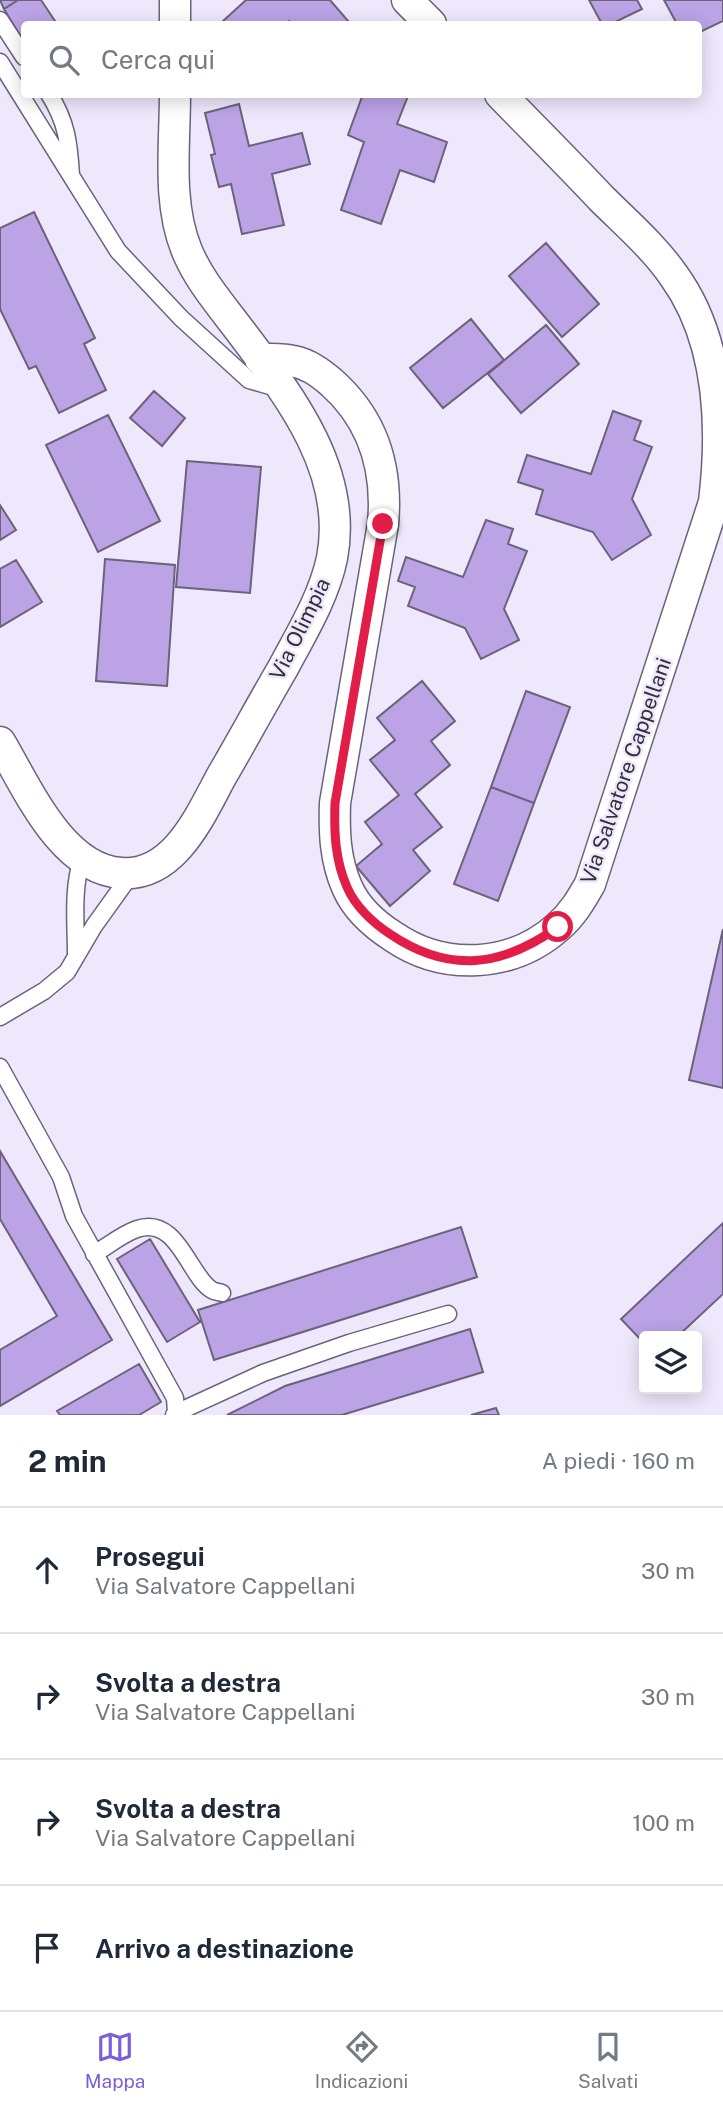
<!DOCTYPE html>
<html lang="it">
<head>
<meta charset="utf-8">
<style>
  :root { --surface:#fff; --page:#f6f6f7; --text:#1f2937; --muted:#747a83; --line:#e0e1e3; --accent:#7c5ed9 }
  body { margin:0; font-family:"Public Sans",sans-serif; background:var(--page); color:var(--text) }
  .controls { position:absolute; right:21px; bottom:21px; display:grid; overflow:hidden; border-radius:7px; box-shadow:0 4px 18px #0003 }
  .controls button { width:63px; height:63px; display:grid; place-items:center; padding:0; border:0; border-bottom:2px solid var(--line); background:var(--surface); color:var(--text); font:35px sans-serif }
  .stop { position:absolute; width:21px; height:21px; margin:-16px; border:5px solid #e11d48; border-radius:50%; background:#fff }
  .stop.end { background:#e11d48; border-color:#fff; box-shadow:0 2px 7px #0008 }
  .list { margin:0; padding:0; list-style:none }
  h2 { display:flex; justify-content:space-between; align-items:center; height:91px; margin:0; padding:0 28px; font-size:30px }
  h2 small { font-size:23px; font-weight:400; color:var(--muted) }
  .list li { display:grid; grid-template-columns:46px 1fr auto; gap:21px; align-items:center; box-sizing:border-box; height:126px; padding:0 28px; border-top:2px solid var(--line) }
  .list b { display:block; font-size:26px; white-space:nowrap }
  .list p { margin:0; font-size:23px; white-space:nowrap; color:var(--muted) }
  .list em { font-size:23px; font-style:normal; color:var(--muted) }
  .icon { flex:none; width:38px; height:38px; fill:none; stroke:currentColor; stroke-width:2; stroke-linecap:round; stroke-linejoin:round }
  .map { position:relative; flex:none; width:723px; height:1415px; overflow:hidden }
  .search { position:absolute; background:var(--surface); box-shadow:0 4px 18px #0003; left:21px; right:21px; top:21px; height:77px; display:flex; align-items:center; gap:18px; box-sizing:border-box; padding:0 24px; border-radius:7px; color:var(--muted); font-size:26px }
  .sheet { height:595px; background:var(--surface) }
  nav { display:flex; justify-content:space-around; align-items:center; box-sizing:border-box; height:98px; border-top:2px solid var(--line); background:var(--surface); font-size:19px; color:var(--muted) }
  nav a { display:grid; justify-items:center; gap:4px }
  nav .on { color:var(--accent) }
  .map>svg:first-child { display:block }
  .building { fill:#bba3e6; stroke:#6b6379; stroke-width:2 }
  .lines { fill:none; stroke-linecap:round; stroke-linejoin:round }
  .lane-casing { stroke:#6b637a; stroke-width:19 }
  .street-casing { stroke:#6b637a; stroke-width:33 }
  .lane { stroke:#fff; stroke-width:16 }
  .street { stroke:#fff; stroke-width:30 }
  .route { stroke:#e11d48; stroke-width:9 }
  .labels { text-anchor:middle; stroke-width:5; stroke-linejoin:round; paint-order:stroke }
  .street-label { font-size:21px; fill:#322f39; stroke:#efe8fd }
</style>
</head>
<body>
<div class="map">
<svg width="723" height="1415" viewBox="0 0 723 1415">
  <rect width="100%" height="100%" fill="#efe8fd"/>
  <path class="building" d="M0 0H18L4 9Z
    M18 0H41L57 24H24V42L4 9Z
    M246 0H330L349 22 346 24H292L289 21 286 24H226L223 21Z
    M589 0H637L642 9 611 24H602Z
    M664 0H723V21L698 33V24H677Z
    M363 94 408 96 397 124 447 142 434 182 400 170 381 224 341 210 364 142 348 135Z
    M239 104 249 146 302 133 310 164 272 174 284 225 242 234 231 184 219 187 211 155 215 154 205 113Z
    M34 212 95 338 84 344 106 390 59 413 36 366 29 369 0 309V228Z
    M546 243 599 304 562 337 509 276Z
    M471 319 504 360 443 408 410 368Z
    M546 325 579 364 521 413 488 374Z
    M154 391 185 418 162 446 130 418Z
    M613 411 641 421 634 440 652 447 632 499 651 535 612 560 593 532 536 514 543 490 518 482 527 455 591 474Z
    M108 415 160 521 98 552 46 445Z
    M187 461 261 467 250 593 176 587Z
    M0 505 16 530 0 540Z
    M486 520 513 529 508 544 527 551 504 609 519 640 481 659 465 628 408 606 415 587 398 581 406 557 463 577Z
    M105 559 175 565 167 686 96 681Z
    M16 560 42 602 0 627V569Z
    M422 681 455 721 431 741 450 765 415 794 442 827 413 850 430 871 390 906 356 866 382 844 365 822 399 795 370 760 395 740 377 718Z
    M526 691 570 707 534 803 491 787Z
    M491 787 534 803 498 901 454 884Z
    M723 929V1088L689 1080Z
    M0 1151 112 1340 0 1406V1350L57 1316 0 1219Z
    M723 1223V1294L678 1336H644V1343L621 1319Z
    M461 1227 477 1277 214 1360 198 1310Z
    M150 1239 200 1322 167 1342 117 1259Z
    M470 1329 483 1372 342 1415H227L285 1386Z
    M139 1364 161 1402 139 1415H60L57 1411Z
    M496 1408 499 1415H471Z"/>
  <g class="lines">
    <g class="lane-casing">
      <path id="lane" d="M0 20 24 57
        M0 62 118 251 181 318 249 380 280 389
        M49 94C67 122 69 144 71 175
        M76 955C76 923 72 889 82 859
        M0 1017 44 991 67 972 94 926 132 873
        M0 1067 61 1177 74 1216 175 1398 176 1413 174 1415
        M94 1254C108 1246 122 1234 137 1229 178 1215 189 1277 212 1290 215 1292 219 1292 222 1293
        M176 1413 263 1373 349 1343 448 1314"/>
    </g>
    <g class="street-casing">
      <path id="street" d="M175 0V24
        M407 0 431 24
        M260 359C271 359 283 358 293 361 308 364 319 372 331 382 374 420 388 469 383 524L335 803C334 832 335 860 347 887 356 908 375 925 394 937 444 971 512 968 558 927 572 915 581 900 590 884L714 502C723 427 720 340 674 276 654 247 626 223 601 198 568 163 534 129 500 94
        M0 742C27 787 61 869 121 873 174 877 200 816 221 777 242 741 262 704 283 668 301 634 324 597 332 558 349 470 288 394 238 328 220 304 199 280 187 251 167 203 175 146 175 94"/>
    </g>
    <use href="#lane" class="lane"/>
    <use href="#street" class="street"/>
  </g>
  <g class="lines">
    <path class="route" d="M383 524 335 803C334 832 335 860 347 887 355 906 373 923 390 934 449 974 502 967 558 927"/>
  </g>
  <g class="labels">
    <g class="street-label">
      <text transform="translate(300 629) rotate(-64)" y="7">Via Olimpia</text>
      <text transform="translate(626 771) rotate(-71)" y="7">Via Salvatore Cappellani</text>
    </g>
  </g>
</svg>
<div class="controls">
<button><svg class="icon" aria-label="layers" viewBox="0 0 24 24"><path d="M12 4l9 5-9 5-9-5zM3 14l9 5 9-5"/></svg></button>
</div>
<div class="stop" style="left:558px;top:927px"></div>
<div class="stop end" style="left:383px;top:524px"></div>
<div class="search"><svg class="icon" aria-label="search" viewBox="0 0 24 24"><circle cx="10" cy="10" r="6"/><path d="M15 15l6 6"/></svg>Cerca qui</div>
</div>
<section class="sheet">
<h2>2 min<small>A piedi · 160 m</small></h2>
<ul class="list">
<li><svg class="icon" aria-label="ahead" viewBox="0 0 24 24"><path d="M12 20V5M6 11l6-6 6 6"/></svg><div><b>Prosegui</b><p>Via Salvatore Cappellani</p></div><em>30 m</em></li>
<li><svg class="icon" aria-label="right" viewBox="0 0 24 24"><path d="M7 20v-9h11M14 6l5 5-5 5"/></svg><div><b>Svolta a destra</b><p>Via Salvatore Cappellani</p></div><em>30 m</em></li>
<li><svg class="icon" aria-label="right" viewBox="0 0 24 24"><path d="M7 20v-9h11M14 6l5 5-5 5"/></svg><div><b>Svolta a destra</b><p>Via Salvatore Cappellani</p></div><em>100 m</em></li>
<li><svg class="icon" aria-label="arrive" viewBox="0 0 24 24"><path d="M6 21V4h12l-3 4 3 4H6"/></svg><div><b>Arrivo a destinazione</b></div></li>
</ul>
</section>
<nav>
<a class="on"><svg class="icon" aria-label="map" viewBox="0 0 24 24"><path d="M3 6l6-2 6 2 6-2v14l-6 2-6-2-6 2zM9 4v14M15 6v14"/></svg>Mappa</a>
<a><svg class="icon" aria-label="directions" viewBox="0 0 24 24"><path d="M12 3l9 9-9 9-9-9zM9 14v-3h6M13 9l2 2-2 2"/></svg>Indicazioni</a>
<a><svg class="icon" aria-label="saved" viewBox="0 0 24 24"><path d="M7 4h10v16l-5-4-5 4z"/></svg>Salvati</a>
</nav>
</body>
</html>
